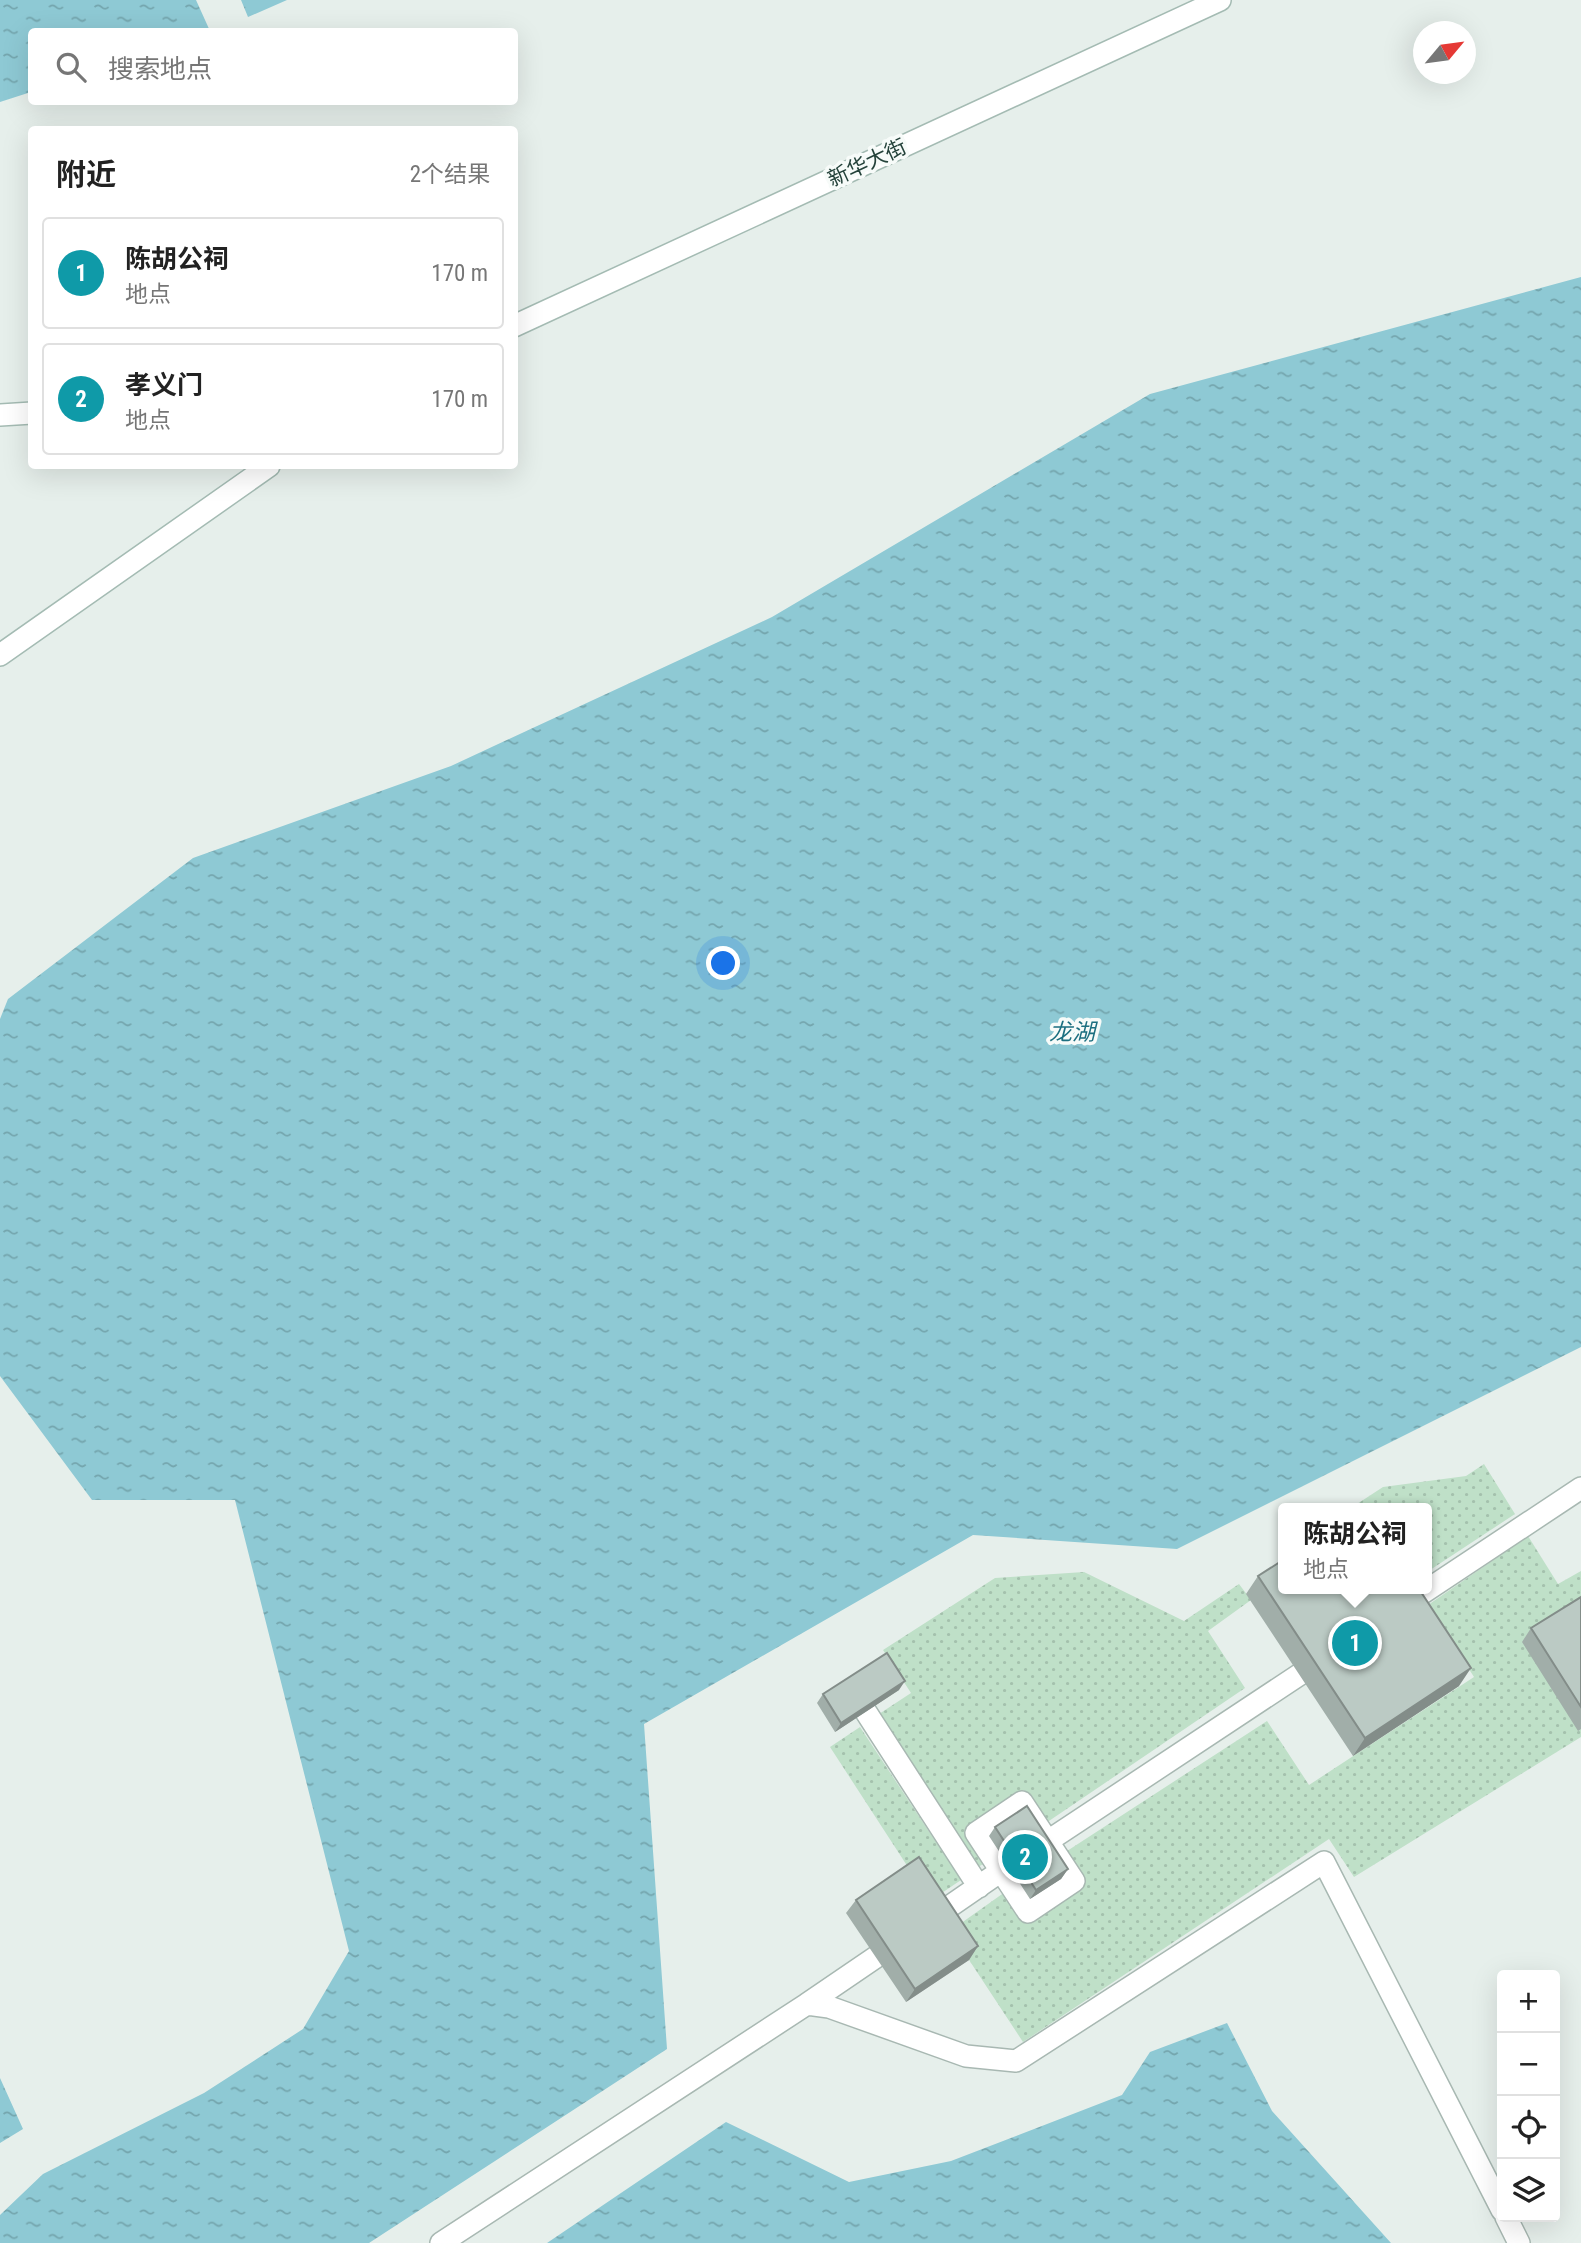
<!DOCTYPE html>
<html lang="zh">
<head>
<meta charset="utf-8">
<style>
  :root { --surface:#fff; --page:#f6f6f6; --text:#222; --muted:#767676; --line:#e0e0e0; --accent:#db2777 }
  body { margin:0; font-family:"Roboto Condensed","Noto Sans SC",sans-serif; background:var(--page); color:var(--text) }
  .controls { position:absolute; right:21px; bottom:21px; display:grid; overflow:hidden; border-radius:7px; box-shadow:0 7px 28px #0002 }
  .controls button { width:63px; height:63px; display:grid; place-items:center; padding:0; border:0; border-bottom:2px solid var(--line); background:var(--surface); color:var(--text); font:35px sans-serif }
  .compass { position:absolute; left:1413px; top:21px; width:63px; height:63px; border-radius:50%; background:var(--surface); box-shadow:0 7px 28px #0002; rotate:61deg }
  .you { position:absolute; left:724px; top:964px; width:24px; height:24px; margin:-18px; border:5px solid #fff; border-radius:50%; background:#1a73e8; box-shadow:0 0 0 10px #1a73e833 }
  .badge { display:grid; place-items:center; width:46px; height:46px; border-radius:50%; background:var(--accent); color:#fff; font-size:23px; font-weight:700 }
  .pin { position:absolute; translate:-50% -50%; border:4px solid #fff; box-shadow:0 2px 7px #0006 }
  .popup { position:absolute; left:1278px; top:1503px; width:154px; height:91px; box-sizing:border-box; display:grid; place-content:center; border-radius:7px; background:var(--surface); filter:drop-shadow(0 2px 5px #0005); font-size:23px; white-space:nowrap; color:var(--muted) }
  .popup b { font-size:26px; color:var(--text) }
  .popup::after { content:''; position:absolute; left:50%; top:100%; margin-left:-14px; border:14px solid transparent; border-top-color:var(--surface) }
  .list { margin:0; padding:0; list-style:none }
  h2 { display:flex; justify-content:space-between; align-items:center; height:91px; margin:0; padding:0 28px; font-size:30px }
  h2 small { font-size:23px; font-weight:400; color:var(--muted) }
  .list li { display:grid; grid-template-columns:46px 1fr auto; gap:21px; align-items:center; box-sizing:border-box; height:112px; margin:0 14px 14px; padding:0 14px; border:2px solid var(--line); border-radius:7px }
  .list b { display:block; font-size:26px; white-space:nowrap }
  .list p { margin:0; font-size:23px; white-space:nowrap; color:var(--muted) }
  .list em { font-size:23px; font-style:normal; color:var(--muted) }
  .icon { flex:none; width:38px; height:38px; fill:none; stroke:currentColor; stroke-width:2; stroke-linecap:round; stroke-linejoin:round }
  .map { position:relative; flex:none; width:1581px; height:2243px; overflow:hidden }
  .search { position:absolute; background:var(--surface); box-shadow:0 7px 28px #0002; left:28px; top:28px; width:490px; height:77px; display:flex; align-items:center; gap:18px; box-sizing:border-box; padding:0 24px; border-radius:7px; color:var(--muted); font-size:26px }
  .panel { position:absolute; background:var(--surface); box-shadow:0 7px 28px #0002; left:28px; top:126px; width:490px; height:343px; border-radius:7px }
  .map>svg:first-child { display:block }
  .grass { fill:url(#grass-dots) }
  .water { fill:url(#water-ripples) }
  .lines { fill:none; stroke-linecap:round; stroke-linejoin:round }
  .street-casing { stroke:#a8b8b2; stroke-width:24 }
  .secondary-casing { stroke:#a4bbb3; stroke-width:24 }
  .street { stroke:#fff; stroke-width:21 }
  .secondary { stroke:#fff; stroke-width:21 }
  .wall { fill:#a1aea9 }
  .shaded-wall { fill:#838d89 }
  .building { fill:#bbcac4; stroke:#838d89; stroke-width:2 }
  .labels { text-anchor:middle; stroke-width:7; stroke-linejoin:round; paint-order:stroke }
  .street-label { font-size:21px; fill:#24423a; stroke:#f7fbf9 }
  .water-label { font-size:23px; font-style:italic; fill:#1c6f80; stroke:#f7fbf9 }
</style>
</head>
<body>
<div class="map">
<svg width="1581" height="2243" viewBox="0 0 1581 2243">
  <defs>
    <pattern id="grass-dots" width="8" height="8" patternUnits="userSpaceOnUse" patternTransform="scale(1.75)"><rect width="8" height="8" fill="#bfe0c8"/><path d="M2 2h.1M6 6h.1" fill="none" stroke="#a4c1ad" stroke-width="1.8" stroke-linecap="round"/></pattern>
    <pattern id="water-ripples" width="26" height="14" patternUnits="userSpaceOnUse" patternTransform="scale(1.75)"><rect width="26" height="14" fill="#8ec9d4"/><path d="M2 4q2-2 4 0t4 0M15 11q2-2 4 0t4 0" fill="none" stroke="#74a5ad"/></pattern>
  </defs>
  <rect width="100%" height="100%" fill="#e6efeb"/>
  <path class="grass" d="M1484 1464 1515 1514 1427 1572V1508H1360L1357 1504 1383 1487 1466 1476Z
    M1528 1536 1558 1584 1581 1571V1737L1354 1877 1329 1839 1023 2042 950 1931 1005 1892 1027 1923 1084 1884 1064 1853 1267 1721 1309 1785 1474 1677 1428 1605Z
    M1084 1572 1184 1621 1239 1584 1251 1600 1208 1631 1245 1688 1046 1823 1024 1790 964 1831 985 1863 978 1867 879 1714 911 1693 883 1650 995 1578Z
    M860 1727 961 1880 930 1901 830 1747Z"/>
  <path class="water" d="M0 0H196L210 31 32 32 31 92 0 102Z
    M241 0H287L248 17Z
    M1581 277V1347L1177 1549 973 1535 644 1724 667 2049 369 2243H0V2215L43 2174 204 2093 303 2029 349 1951 235 1500H92L0 1376V1019L8 999 193 858 451 766 772 617 1150 394Z
    M1227 2023 1272 2111 1391 2243H547L726 2122 849 2182 951 2161 1122 2095 1150 2052Z
    M0 2078 23 2129 0 2143Z"/>
  <g class="lines">
    <g class="street-casing">
      <path id="street" d="M1400 1608 1581 1488
        M866 1712 979 1887
        M1022 1802 1074 1881 1028 1912 976 1833Z
        M1048 1841 1323 1659
        M927 1922 1001 1871
        M807 2004 898 1942
        M1506 2217 1519 2243
        M441 2243 807 2004 829 2007 966 2056 1016 2061 1324 1862 1502 2210"/>
    </g>
    <g class="secondary-casing">
      <path id="secondary" d="M514 326 1220 0
        M0 415 32 413
        M0 655 269 466"/>
    </g>
    <use href="#street" class="street"/>
    <use href="#secondary" class="secondary"/>
  </g>
  <path class="wall" d="M1258 1576 1459 1686 1353 1756 1246 1594Z
    M1581 1597V1729L1578 1731 1522 1642 1531 1628Z
    M899 1690 835 1732 817 1703 823 1694Z
    M995 1827 1068 1869 1061 1879 1030 1899 989 1836Z
    M856 1900 978 1946 969 1960 906 2002 846 1913Z"/>
  <path class="shaded-wall" d="M1471 1668 1459 1686 1353 1756 1365 1738Z
    M905 1681 899 1690 835 1732 841 1723Z
    M1068 1869 1061 1879 1030 1899 1036 1890Z
    M978 1946 969 1960 906 2002 915 1989Z"/>
  <path class="building" d="M1283 1560V1589H1419L1471 1668 1365 1738 1258 1576Z
    M1581 1597V1707L1531 1628Z
    M887 1653 905 1681 841 1723 823 1694Z
    M1027 1806 1068 1869 1036 1890 995 1827Z
    M919 1857 978 1946 915 1989 856 1900Z"/>
  <g class="labels">
    <g class="street-label">
      <text transform="translate(867 163) rotate(-25)" y="7">新华大街</text>
    </g>
    <g class="water-label">
      <text x="1072" y="1040">龙湖</text>
    </g>
  </g>
</svg>
<div class="controls">
<button>+</button>
<button>−</button>
<button><svg class="icon" aria-label="locate" viewBox="0 0 24 24"><circle cx="12" cy="12" r="6"/><path d="M12 2v4M12 18v4M2 12h4M18 12h4"/></svg></button>
<button><svg class="icon" aria-label="layers" viewBox="0 0 24 24"><path d="M12 4l9 5-9 5-9-5zM3 14l9 5 9-5"/></svg></button>
</div>
<svg class="compass" viewBox="-18 -18 36 36"><path d="M0-13l5 13h-10z" fill="#e53935"/><path d="M0 13l5-13h-10z" fill="#767676"/></svg>
<div class="you"></div>
<div class="pin badge" style="left:1355px;top:1643px;background:#0f9aa8">1</div>
<div class="popup"><b>陈胡公祠</b>地点</div>
<div class="pin badge" style="left:1025px;top:1857px;background:#0f9aa8">2</div>
<div class="search"><svg class="icon" aria-label="search" viewBox="0 0 24 24"><circle cx="10" cy="10" r="6"/><path d="M15 15l6 6"/></svg>搜索地点</div>
<section class="panel">
<h2>附近<small>2个结果</small></h2>
<ul class="list">
<li><span class="badge" style="background:#0f9aa8">1</span><div><b>陈胡公祠</b><p>地点</p></div><em>170 m</em></li>
<li><span class="badge" style="background:#0f9aa8">2</span><div><b>孝义门</b><p>地点</p></div><em>170 m</em></li>
</ul>
</section>
</div>
</body>
</html>
